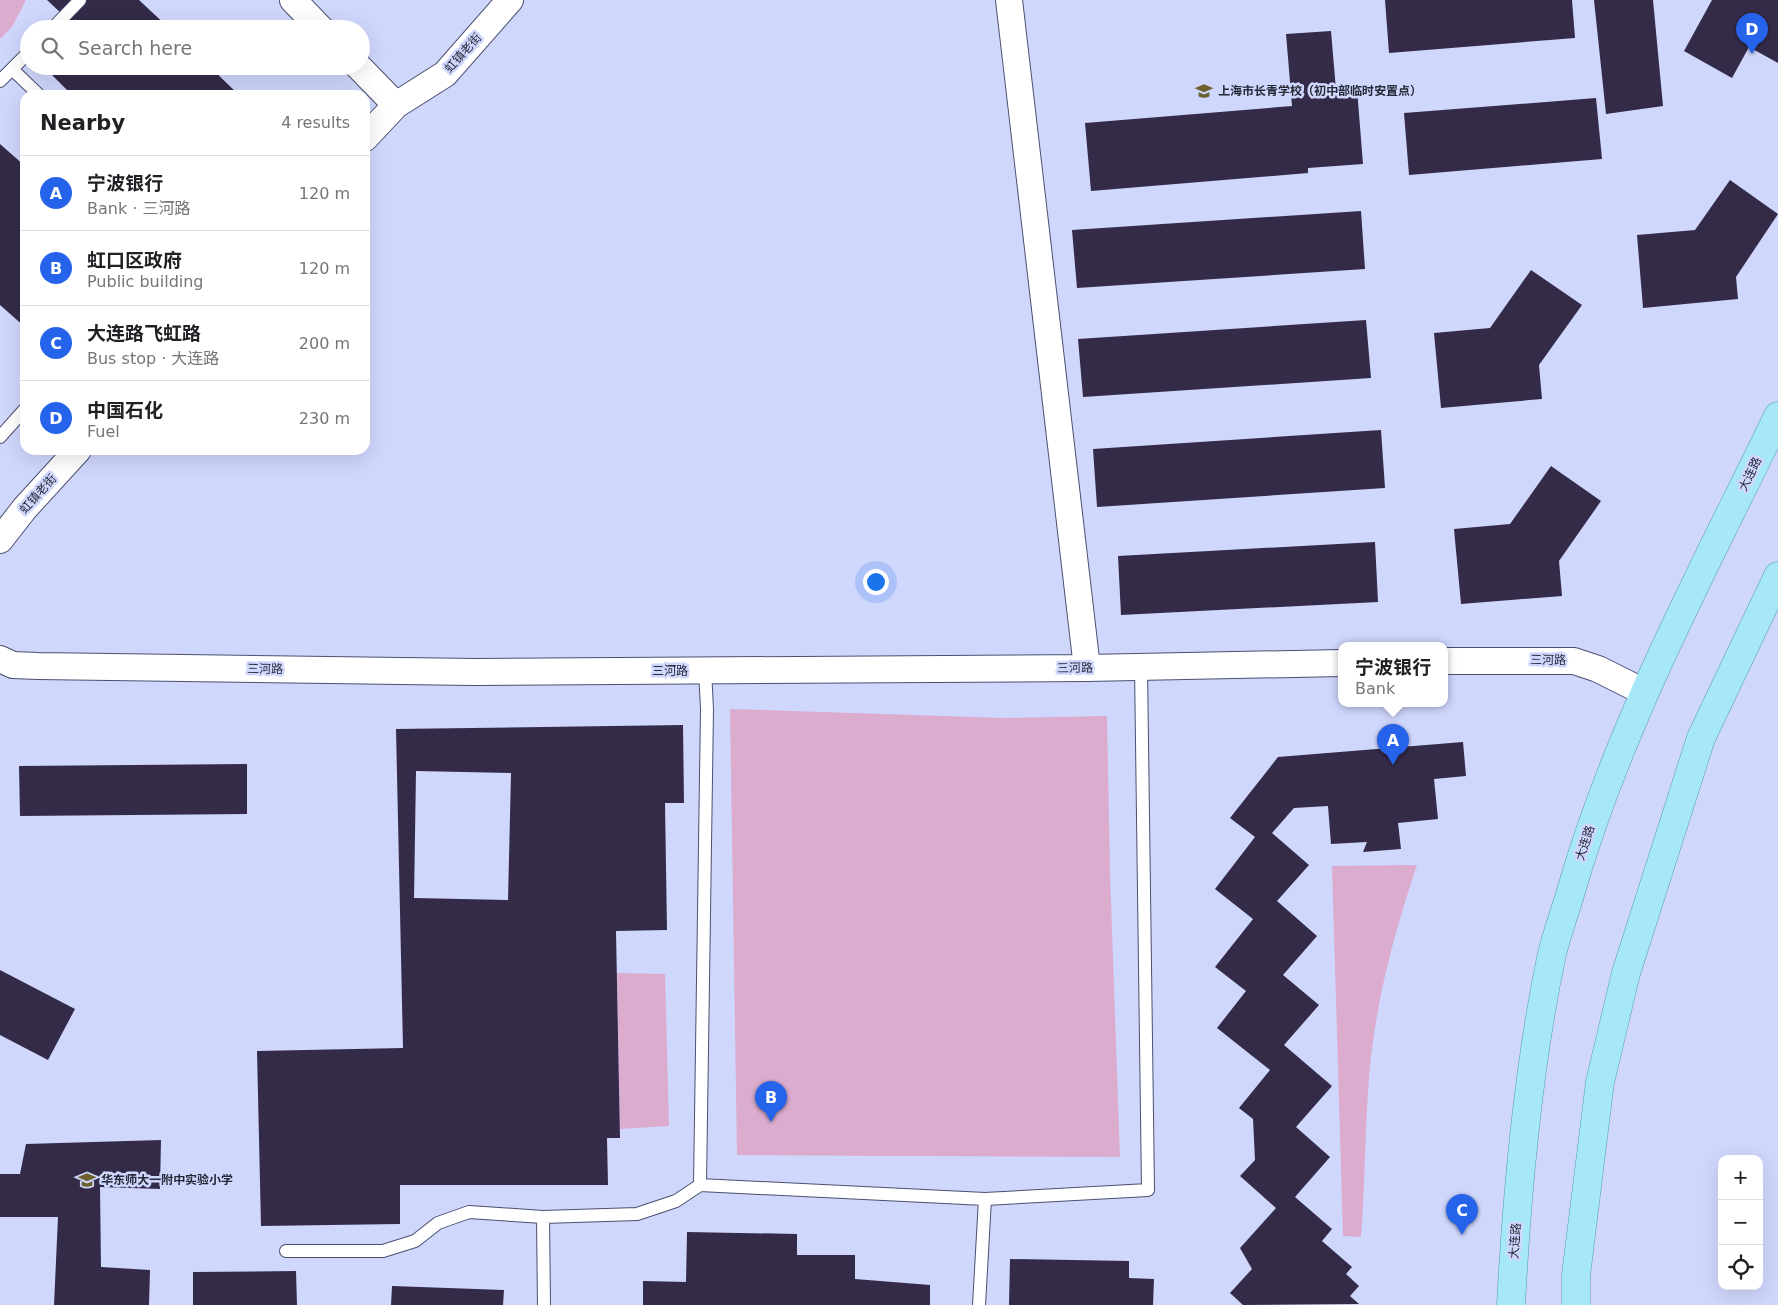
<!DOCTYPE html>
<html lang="en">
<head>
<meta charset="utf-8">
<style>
  :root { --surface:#fff; --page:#f2f2f2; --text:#202124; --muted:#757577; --line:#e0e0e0; --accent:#2563eb }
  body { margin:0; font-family:"DejaVu Sans","Noto Sans SC",sans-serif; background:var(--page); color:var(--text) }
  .controls { position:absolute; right:15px; bottom:15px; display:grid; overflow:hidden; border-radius:10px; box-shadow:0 5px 20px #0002 }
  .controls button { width:45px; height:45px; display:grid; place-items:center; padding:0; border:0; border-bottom:1px solid var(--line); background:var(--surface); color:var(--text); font:25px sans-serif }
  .you { position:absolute; left:875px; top:581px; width:18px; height:18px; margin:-12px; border:4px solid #fff; border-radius:50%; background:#1a73e8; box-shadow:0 0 0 8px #1a73e833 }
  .badge { display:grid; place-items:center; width:32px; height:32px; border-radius:50%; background:var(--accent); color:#fff; font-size:16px; font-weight:700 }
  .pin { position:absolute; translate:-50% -41px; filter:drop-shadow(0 1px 2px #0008) }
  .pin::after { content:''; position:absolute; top:26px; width:18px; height:15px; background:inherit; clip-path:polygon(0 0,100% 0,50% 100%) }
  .popup { position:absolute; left:1338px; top:642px; width:110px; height:65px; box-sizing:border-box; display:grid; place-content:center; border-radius:10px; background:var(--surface); filter:drop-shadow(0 1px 4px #0005); font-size:16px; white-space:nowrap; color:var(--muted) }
  .popup b { font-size:19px; color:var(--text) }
  .popup::after { content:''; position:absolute; left:50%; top:100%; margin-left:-10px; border:10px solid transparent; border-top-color:var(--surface) }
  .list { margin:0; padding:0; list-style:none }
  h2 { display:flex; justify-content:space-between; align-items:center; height:65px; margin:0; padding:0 20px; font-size:21px }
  h2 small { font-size:16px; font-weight:400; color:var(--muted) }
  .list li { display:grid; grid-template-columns:32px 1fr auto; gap:15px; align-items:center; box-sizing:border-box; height:75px; padding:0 20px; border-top:1px solid var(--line) }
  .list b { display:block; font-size:19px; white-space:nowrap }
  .list p { margin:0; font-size:16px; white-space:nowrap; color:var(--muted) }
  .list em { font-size:16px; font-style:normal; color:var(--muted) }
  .icon { flex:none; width:28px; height:28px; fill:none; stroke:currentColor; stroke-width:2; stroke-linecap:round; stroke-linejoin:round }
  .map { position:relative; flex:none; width:1778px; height:1305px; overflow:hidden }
  .search { position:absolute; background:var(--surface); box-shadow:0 5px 20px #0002; left:20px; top:20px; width:350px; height:55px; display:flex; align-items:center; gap:12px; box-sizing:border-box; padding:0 18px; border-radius:28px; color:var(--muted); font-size:19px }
  .panel { position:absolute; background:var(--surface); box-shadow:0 5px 20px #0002; left:20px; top:90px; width:350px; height:365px; border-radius:15px }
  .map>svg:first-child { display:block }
  .green { fill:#dbacce }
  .building { fill:#342b49; fill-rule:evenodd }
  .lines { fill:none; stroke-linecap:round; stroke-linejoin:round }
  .service-casing { stroke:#4b5070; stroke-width:14 }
  .minor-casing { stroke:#4b5070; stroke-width:28 }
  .primary-casing { stroke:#549bb1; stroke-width:29 }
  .service { stroke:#fff; stroke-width:12 }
  .minor { stroke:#fff; stroke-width:26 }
  .primary { stroke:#a7e8f8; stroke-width:28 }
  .labels { text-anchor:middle; stroke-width:5; stroke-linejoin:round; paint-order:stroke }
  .street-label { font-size:12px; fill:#262937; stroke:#d0d7fd }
  .poi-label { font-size:12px; font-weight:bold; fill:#262937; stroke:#d0d7fd; text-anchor:start }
</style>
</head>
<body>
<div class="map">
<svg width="1778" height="1305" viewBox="0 0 1778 1305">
  <rect width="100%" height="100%" fill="#d0d7fd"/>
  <path class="green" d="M0 0H26L12 27 0 39Z
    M730 709 1004 718 1107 716 1110 873 1120 1157 737 1155Z
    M1417 865C1394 933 1375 1004 1369 1077 1365 1130 1365 1184 1361 1237L1343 1236 1332 866Z
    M617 973 665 974 669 1126 620 1129Z"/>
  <path class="building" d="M47 0H139L170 29H78Z
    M1385 0H1572L1575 38 1389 53Z
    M1594 0H1653L1663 106 1606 114Z
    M1712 0H1778V63L1749 47 1732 78 1684 51Z
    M1331 31 1336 90 1357 89 1363 164 1308 168V173L1091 191 1085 123 1292 106 1286 34Z
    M60 66H209L239 95H72L52 75Z
    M1596 98 1602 159 1409 175 1404 113Z
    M0 144 25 166V327L0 305Z
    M1730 180 1778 214 1736 277 1738 299 1643 308 1637 235 1695 230Z
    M1361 211 1365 269 1077 288 1072 230Z
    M1531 270 1582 305 1539 365 1542 399 1441 408 1434 333 1490 328Z
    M1366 320 1371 378 1083 397 1078 339Z
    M1381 430 1385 488 1097 507 1093 449Z
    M1551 466 1601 501 1559 561 1562 596 1461 604 1454 529 1510 524Z
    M1375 542 1378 602 1121 615 1118 556Z
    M683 725 684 803H665L667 930 616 931 620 1138H607L608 1185H400V1224L261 1226 257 1051 403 1048 396 729ZM416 771 511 773 508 900 414 898Z
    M1463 742 1466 776 1434 779 1438 819 1398 823 1401 849 1363 852 1367 842 1331 844 1328 806 1294 808 1272 833 1309 865 1277 901 1317 936 1283 975 1319 1005 1284 1045 1332 1086 1296 1127 1330 1157 1295 1197 1332 1229 1322 1241 1352 1267 1346 1274 1359 1286 1350 1296 1359 1304 1243 1305 1230 1293 1252 1269 1240 1248 1276 1208 1240 1176 1255 1160 1253 1119 1239 1108 1270 1070 1217 1028 1246 991 1215 967 1253 919 1215 889 1255 837 1230 818 1278 757Z
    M247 764V814L20 816 19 766Z
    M0 970 75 1009 48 1060 0 1035Z
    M161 1140 160 1189 100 1187 101 1267 150 1270 149 1305H54L58 1217H0V1174H20L26 1144Z
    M687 1232 797 1234V1255H855V1279L930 1285V1305H643V1281L686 1282Z
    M1010 1259 1129 1261V1278L1154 1279 1153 1305H1009Z
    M296 1271 297 1305H193V1272Z
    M392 1286 504 1290 503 1305H391Z"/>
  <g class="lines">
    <g class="service-casing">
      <path id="service" d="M52 29 80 0
        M12 69 39 95
        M0 81 29 52
        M0 437 25 409
        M700 1185 707 709 705 670
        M543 1217 544 1305
        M286 1251H383L415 1241 438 1223 469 1212 543 1217 637 1214 676 1201 700 1185 985 1199 1148 1190 1141 667
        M979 1305 985 1199"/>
    </g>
    <g class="minor-casing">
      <path id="minor" d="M293 0 321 29
        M1009 0 1087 668
        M358 66 396 105
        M365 138 396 105 445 74 510 0
        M0 540 25 508 78 450
        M0 659 13 665 38 666 475 672 1087 668 1342 663
        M1444 661H1574L1598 669 1644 692"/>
    </g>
    <g class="primary-casing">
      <path id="primary" d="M1511 1305C1517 1191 1528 1066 1552 954 1557 933 1565 912 1571 891 1619 725 1703 571 1778 416
        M1576 1305V1275L1600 1082 1626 973 1701 738 1778 576"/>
    </g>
    <use href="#service" class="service"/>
    <use href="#minor" class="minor"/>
    <use href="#primary" class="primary"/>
  </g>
  <defs>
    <g id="school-bare" transform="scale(1.35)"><path d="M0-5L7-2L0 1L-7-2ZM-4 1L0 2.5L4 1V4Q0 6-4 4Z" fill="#6c602d" stroke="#d0d7fd" stroke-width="2.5" paint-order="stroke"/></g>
  </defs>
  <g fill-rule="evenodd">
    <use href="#school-bare" x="1204" y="91"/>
    <use href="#school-bare" x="87" y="1180"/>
  </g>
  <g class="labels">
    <g class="street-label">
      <text transform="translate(463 53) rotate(-48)" y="4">虹镇老街</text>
      <text transform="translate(1750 474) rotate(-64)" y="4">大连路</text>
      <text transform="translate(38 494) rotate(-48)" y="4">虹镇老街</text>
      <text transform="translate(1548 660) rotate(1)" y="4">三河路</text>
      <text transform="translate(1075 668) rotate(-1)" y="4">三河路</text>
      <text transform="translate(265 669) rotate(1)" y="4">三河路</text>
      <text x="670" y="675">三河路</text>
      <text transform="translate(1585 843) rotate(-72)" y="4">大连路</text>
      <text transform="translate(1515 1241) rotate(-86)" y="4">大连路</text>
    </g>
    <g class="poi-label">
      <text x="1218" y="95">上海市长青学校（初中部临时安置点）</text>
      <text x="101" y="1184">华东师大一附中实验小学</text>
    </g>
  </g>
</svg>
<div class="controls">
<button>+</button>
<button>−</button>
<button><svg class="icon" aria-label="locate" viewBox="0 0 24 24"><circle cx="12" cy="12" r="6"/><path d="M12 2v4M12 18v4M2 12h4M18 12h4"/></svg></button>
</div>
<div class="you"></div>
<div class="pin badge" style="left:1393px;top:765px">A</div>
<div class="popup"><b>宁波银行</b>Bank</div>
<div class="pin badge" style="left:771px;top:1122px">B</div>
<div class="pin badge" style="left:1462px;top:1235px">C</div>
<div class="pin badge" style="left:1752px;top:54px">D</div>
<div class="search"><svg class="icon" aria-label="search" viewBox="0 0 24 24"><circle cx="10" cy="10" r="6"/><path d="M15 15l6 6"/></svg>Search here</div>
<section class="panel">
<h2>Nearby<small>4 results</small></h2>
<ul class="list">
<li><span class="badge">A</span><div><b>宁波银行</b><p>Bank · 三河路</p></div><em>120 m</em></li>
<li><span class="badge">B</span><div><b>虹口区政府</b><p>Public building</p></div><em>120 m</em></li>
<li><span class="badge">C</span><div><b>大连路飞虹路</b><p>Bus stop · 大连路</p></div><em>200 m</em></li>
<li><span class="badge">D</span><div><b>中国石化</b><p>Fuel</p></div><em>230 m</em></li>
</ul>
</section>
</div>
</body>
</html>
